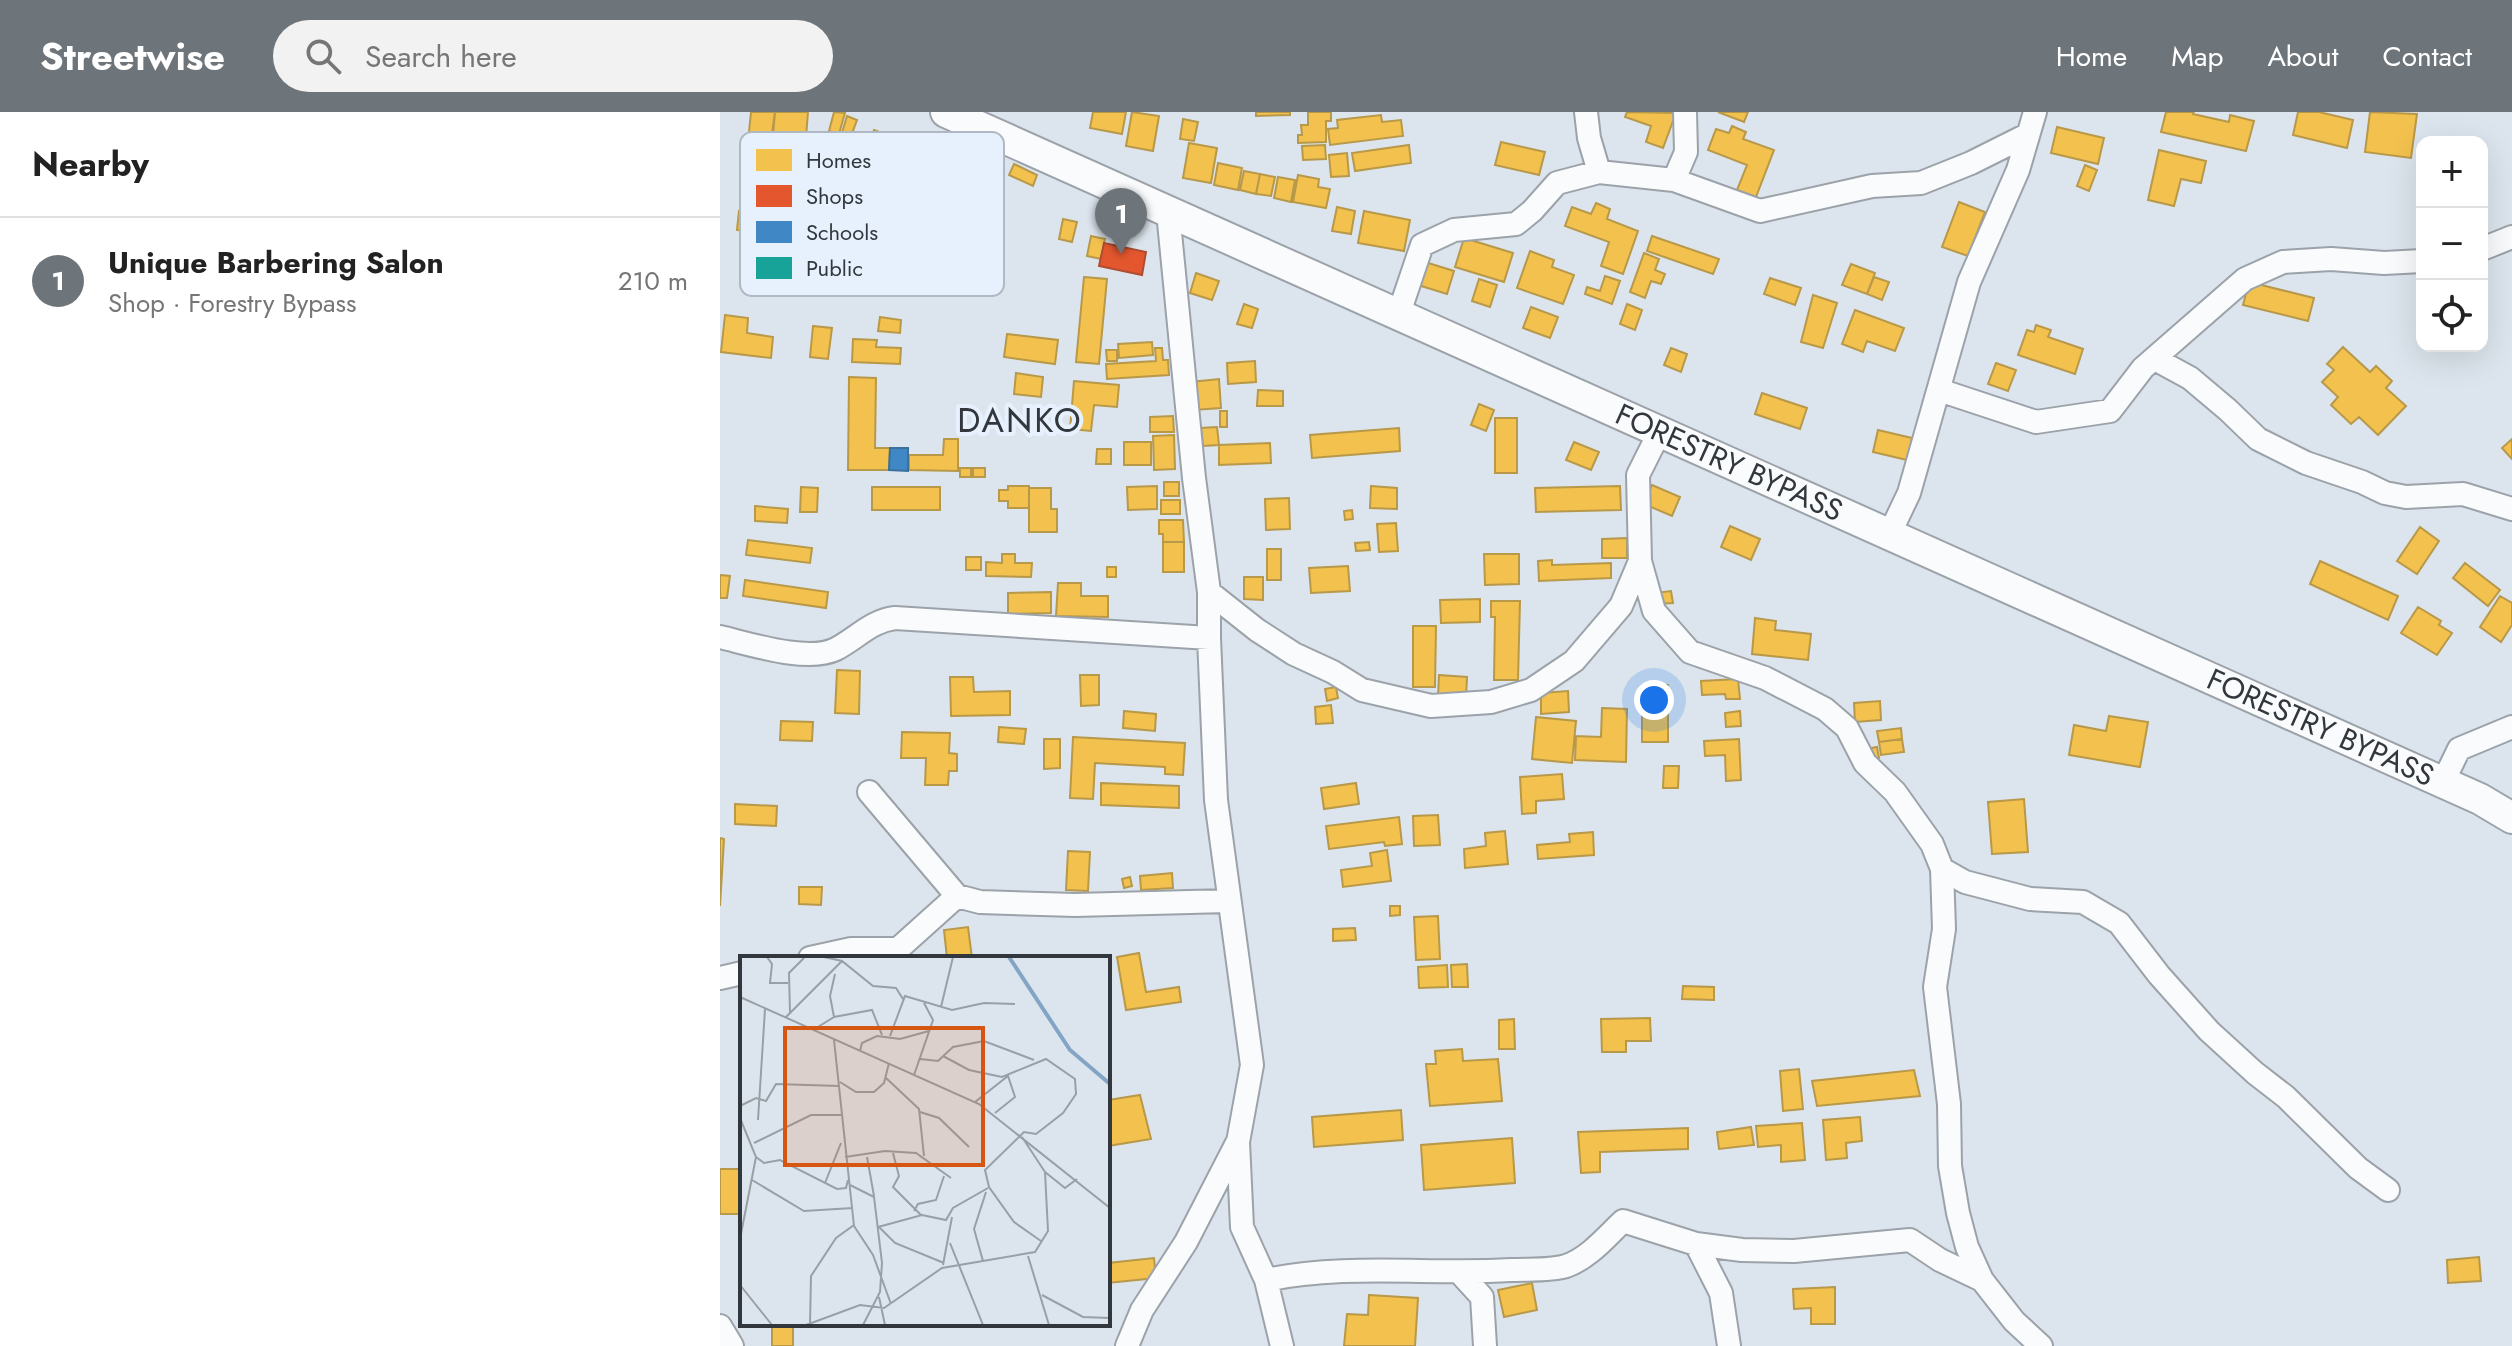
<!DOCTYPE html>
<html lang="en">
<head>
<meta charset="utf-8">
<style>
  :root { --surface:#fff; --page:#f2f2f2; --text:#222; --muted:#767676; --line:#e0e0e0; --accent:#6d747a }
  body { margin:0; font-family:Jost,sans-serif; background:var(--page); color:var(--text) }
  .controls { position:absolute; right:24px; top:24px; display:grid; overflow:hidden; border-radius:16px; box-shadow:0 8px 32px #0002 }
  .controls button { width:72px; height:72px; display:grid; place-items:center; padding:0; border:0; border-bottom:2px solid var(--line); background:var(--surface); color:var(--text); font:40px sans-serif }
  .you { position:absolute; left:934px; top:588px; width:28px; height:28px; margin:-20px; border:6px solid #fff; border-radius:50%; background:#1a73e8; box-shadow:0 0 0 12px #1a73e833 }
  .badge { display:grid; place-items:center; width:52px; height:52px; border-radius:50%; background:var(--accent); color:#fff; font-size:26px; font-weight:700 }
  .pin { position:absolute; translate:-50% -66px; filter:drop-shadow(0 2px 4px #0008) }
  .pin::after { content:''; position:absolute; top:42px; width:28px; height:24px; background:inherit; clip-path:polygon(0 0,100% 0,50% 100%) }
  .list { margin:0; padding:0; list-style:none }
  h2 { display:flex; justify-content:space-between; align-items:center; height:104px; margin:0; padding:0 32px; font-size:34px }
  h2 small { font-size:26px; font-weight:400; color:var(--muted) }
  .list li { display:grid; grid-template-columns:52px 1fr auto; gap:24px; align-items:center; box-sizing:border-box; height:128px; padding:0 32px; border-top:2px solid var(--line) }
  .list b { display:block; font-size:30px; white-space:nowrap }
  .list p { margin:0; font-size:26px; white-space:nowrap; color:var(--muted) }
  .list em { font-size:26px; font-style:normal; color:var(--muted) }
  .icon { flex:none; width:44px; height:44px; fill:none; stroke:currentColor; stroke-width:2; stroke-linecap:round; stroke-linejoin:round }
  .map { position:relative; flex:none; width:1792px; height:1234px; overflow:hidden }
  header { display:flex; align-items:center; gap:48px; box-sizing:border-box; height:112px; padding:0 40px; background:var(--accent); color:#fff }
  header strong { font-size:38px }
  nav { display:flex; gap:44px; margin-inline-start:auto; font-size:28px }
  .search { width:560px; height:72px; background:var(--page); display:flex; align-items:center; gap:20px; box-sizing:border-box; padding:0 28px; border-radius:44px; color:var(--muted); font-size:30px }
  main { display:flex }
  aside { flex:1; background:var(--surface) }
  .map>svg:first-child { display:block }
  .homes { fill:#f2c14e; stroke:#b89849; stroke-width:2 }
  .shops { fill:#e4572e; stroke:#ae4d32; stroke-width:2 }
  .schools { fill:#3f88c5; stroke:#3b709c; stroke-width:2 }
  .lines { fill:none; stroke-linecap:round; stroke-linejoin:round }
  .street-casing { stroke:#9ca2a9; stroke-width:26 }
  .secondary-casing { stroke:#9ca2a9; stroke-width:34 }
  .street { stroke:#fafbfc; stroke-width:22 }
  .secondary { stroke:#fafbfc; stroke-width:30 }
  .labels { text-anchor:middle; stroke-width:8; stroke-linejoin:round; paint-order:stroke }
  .street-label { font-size:30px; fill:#31373c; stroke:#e6f1fd }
  .quarter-label { font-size:34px; letter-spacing:2px; fill:#31373c; stroke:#e6f1fd }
  .inset-river { fill:none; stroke:#82a5c6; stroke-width:4 }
  .inset-road { fill:none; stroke:#989fa6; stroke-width:2 }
  .view { fill:#d65611; fill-opacity:0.15; stroke:#d65611; stroke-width:4 }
  .inset-edge { fill:none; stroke:#31373c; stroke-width:4 }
  .key { fill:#e6f1fd; stroke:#b0b9c3; stroke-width:2 }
  .key-label { font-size:22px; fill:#31373c }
</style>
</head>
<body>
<header>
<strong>Streetwise</strong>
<div class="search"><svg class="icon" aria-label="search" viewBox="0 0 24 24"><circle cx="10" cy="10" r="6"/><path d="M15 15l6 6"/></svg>Search here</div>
<nav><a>Home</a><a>Map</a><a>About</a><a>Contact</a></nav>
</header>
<main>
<aside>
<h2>Nearby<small></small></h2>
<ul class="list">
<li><span class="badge">1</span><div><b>Unique Barbering Salon</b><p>Shop · Forestry Bypass</p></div><em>210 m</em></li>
</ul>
</aside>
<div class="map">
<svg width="1792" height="1234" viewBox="0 0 1792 1234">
  <rect width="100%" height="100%" fill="#dce5ed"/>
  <path class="homes" d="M31 0H55L52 22 29 20Z
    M55 0H88L86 26 53 24Z
    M114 0 125 1 119 22 109 19Z
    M373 0H406L402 22 370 16Z
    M412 0 439 4 433 39 406 34Z
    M536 0H570V3L536 4Z
    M588 0H611V9H606V30L578 31V23H582L581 13H588Z
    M907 0 956 1 943 36 926 30 931 14 905 5Z
    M998 0H1028L1024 10Z
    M1446 0H1474L1473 2 1509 10 1510 3 1534 9 1526 39 1441 20Z
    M1578 0H1599L1633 8 1627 36 1573 23Z
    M1650 0 1697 2 1691 46 1645 40Z
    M661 3 662 10 681 8 683 24 610 33 608 17 618 16 617 8Z
    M127 4 137 8 130 27 121 24Z
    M463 7 478 10 474 29 460 27Z
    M1012 14 1026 20 1023 27 1054 38 1036 85 1017 78 1027 53 988 38 996 17 1009 21Z
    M1337 15 1384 26 1378 52 1331 41Z
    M154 18 181 28 168 63 141 53Z
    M781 30 825 40 819 63 775 53Z
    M469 31 497 36 491 71 463 66Z
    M605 33 606 47 583 48 582 34Z
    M689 33 691 51 635 59 632 41Z
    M1439 38 1486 49 1481 71 1461 67 1454 94 1428 88Z
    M627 41 629 64 611 65 609 43Z
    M498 51 522 56 518 78 494 73Z
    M294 52 317 63 313 74 289 63Z
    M1365 53 1377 58 1369 79 1357 74Z
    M524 59 540 62 536 82 520 78Z
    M540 62 555 65 551 84 536 82Z
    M578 63 599 67 598 75 610 77 606 96 573 90Z
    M558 65 575 68 571 90 554 86Z
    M1239 90 1265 100 1248 144 1222 135Z
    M876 91 890 97 887 107 918 119 903 162 881 154 889 130 845 114 852 95 871 102Z
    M617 95 635 99 631 122 612 119Z
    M19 99 34 101 33 104 77 109 75 125 17 118Z
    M644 99 690 108 684 139 638 131Z
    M343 107 357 110 352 130 339 127Z
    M371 124 385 127 381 147 367 144Z
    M932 124 999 147 993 162 927 139Z
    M744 126 793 141 784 170 735 155Z
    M810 139 834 148 832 155 854 163 843 192 797 176Z
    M924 141 939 147 935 158 945 162 941 172 931 169 925 186 910 180Z
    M705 150 734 159 727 182 698 173Z
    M1131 152 1155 161 1147 182 1122 173Z
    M476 161 499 169 492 188 470 181Z
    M885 164 900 169 892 192 865 182 867 175 880 179Z
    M364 165 387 167 379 252 356 250Z
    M1154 165 1169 170 1162 188 1147 182Z
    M1050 166 1081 176 1075 193 1044 182Z
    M759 167 777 173 770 195 752 189Z
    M1529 170 1594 186 1588 209 1523 193Z
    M1093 183 1117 191 1103 236 1081 230Z
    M524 192 538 197 532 216 517 212Z
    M907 192 922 198 915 218 900 212Z
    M811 195 838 205 830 226 803 216Z
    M1135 198 1184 216 1175 239 1147 229 1143 240 1122 232Z
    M5 203 28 206 27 221 53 225 51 246 1 240Z
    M160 205 181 208 180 221 158 219Z
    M1316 213 1331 218 1328 225 1363 237 1355 262 1298 243 1307 218 1314 220Z
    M93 214 112 216 108 247 90 245Z
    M287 222 338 228 335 252 284 245Z
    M133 227 157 228 156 235 181 236 180 252 132 250Z
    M432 230 433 243 399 246 398 232Z
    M1623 235 1650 260 1656 254 1672 269 1666 276 1686 294 1658 323 1639 305 1631 312 1611 293 1618 285 1602 270 1614 258 1607 252Z
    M435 236H442L443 248H448L449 263 387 267 386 252 436 249Z
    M951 236 967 242 961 260 944 253Z
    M386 238H397V249H387Z
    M535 249 536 270 508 272 507 251Z
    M1276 251 1296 258 1288 279 1268 272Z
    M296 261 323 265 321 285 294 282Z
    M129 265 156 266 155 336H170L169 358H128Z
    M499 267 501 296 474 298 471 270Z
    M354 269 399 273 397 295 374 293 371 319 350 317Z
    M538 278 563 279V294H537Z
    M1042 281 1087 296 1080 317 1035 302Z
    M759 292 774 298 766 319 751 313Z
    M500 299H507V315H500Z
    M453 304 454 320H430V305Z
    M775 306H797V361H775Z
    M497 315 499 333 483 334 481 316Z
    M679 316 680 339 592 346 590 323Z
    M1158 318 1192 326 1187 348 1153 340Z
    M454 323 455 357 434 358 433 324Z
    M224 327H238V359L189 358V343H223Z
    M1792 327V347L1782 336Z
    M404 330H431V353H404Z
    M854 330 879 340 871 358 846 348Z
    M550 331 551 351 499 353V333Z
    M377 337H391V352H376Z
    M240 356H251V365H240Z
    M253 356H265V365H253Z
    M444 370H459V384H444Z
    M932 373 960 385 952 404 924 392Z
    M288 374H309V396H288V389H279V378H288Z
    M437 374V397L408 398 407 375Z
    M651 374 677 376V397L650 396Z
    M900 374 901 398 816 400 815 376Z
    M81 375 98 376 97 400H80Z
    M152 375H220V398H152Z
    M309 376H331V397H337V420H309Z
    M569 386 570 417 546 418 545 387Z
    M441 388H460V402H441Z
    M35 394 68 397 67 411 35 409Z
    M632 398 633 407 625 408 624 399Z
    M439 408H463L464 430H443V422H439Z
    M676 411 678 439 659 440 657 412Z
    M1010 414 1040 427 1031 448 1001 435Z
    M1700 415 1719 429 1697 462 1677 449Z
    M907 426V446H882V427Z
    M28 428 92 436 90 451 26 443Z
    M443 430H464V460H443Z
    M649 430 650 438 636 439 635 431Z
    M547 437H561V468H547Z
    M282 442H295V451H312L311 465 266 464V450L282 451Z
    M764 442H799V472L765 473Z
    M246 445H261V458H246Z
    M832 448V453L891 451V466L819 469 818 449Z
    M1600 449 1678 484 1668 508 1590 472Z
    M1745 451 1780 478 1768 494 1733 466Z
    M628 454 630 479 591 481 589 456Z
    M387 455H396V465H387Z
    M0 463 10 464 7 486H0Z
    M524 465H543V488L524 487Z
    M25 468 108 480 106 496 23 484Z
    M338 471H361V484H388V505L336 504Z
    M951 479 953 491 936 492 935 481Z
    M331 480V501L288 502V481Z
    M1780 484 1792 491V513L1781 530 1760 515Z
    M760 487V510L721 511 720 488Z
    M771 489H800L798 568H774L775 505H771Z
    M1698 495 1721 509 1719 513 1732 521 1717 543 1681 521Z
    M1035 506 1056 509 1055 518 1091 522 1088 548 1032 542Z
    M693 514H716L715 575H693Z
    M117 558 140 559 139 602 115 601Z
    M360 563H379V593L361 594Z
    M719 563 747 565 746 586 718 585Z
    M230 565H253L254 580 290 579V603L231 604Z
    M1018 567 1020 587H1006L1005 582 982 583 981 569Z
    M922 573H948V630H922Z
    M616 575 618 586 607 589 605 577Z
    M848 579 849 600 821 602V581Z
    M1160 589 1161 608 1135 610 1134 591Z
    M611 593 613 611 596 612 595 595Z
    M882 596 907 597 906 650 855 648 856 624 881 625Z
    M404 599 436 602 435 619 403 616Z
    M1020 599 1021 614 1006 615 1005 601Z
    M1389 604 1428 610 1420 655 1349 643 1354 613 1386 619Z
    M816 605 856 609 852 651 812 647Z
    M61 609 93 610 92 629 60 628Z
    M279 615 306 617 304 632 278 630Z
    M1181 616 1182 627 1159 630 1157 619Z
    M182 620 230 621 229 641 237 642V659H229L228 673H205L206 646H181Z
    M353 625 465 631 463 663 445 662V655L375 651 373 687 350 686Z
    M324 627H340V656L324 657Z
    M1019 627 1021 668 1006 669 1005 643 985 644 984 629Z
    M1182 627 1184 640 1161 643 1159 630Z
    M1157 635 1159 646 1148 648 1146 637Z
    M944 654H959L958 676H943Z
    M842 662 844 687 816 689V701L802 702 800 665Z
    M381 671 459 674V696L381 693Z
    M636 671 639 692 604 697 601 676Z
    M1304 687 1308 740 1272 742 1268 690Z
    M15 692 57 694 56 714 15 712Z
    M718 703 720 733 694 734 693 704Z
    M679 705 682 732 665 734 664 730 609 737 606 714Z
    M785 719 788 752 745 756 744 737 766 734 765 721Z
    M873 720 874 743 818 747 817 733 850 730 849 722Z
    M0 726 4 727 0 794Z
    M667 738 671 769 623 775 621 758 652 754 650 741Z
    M348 739 370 740 368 779 346 778Z
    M452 761 453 776 421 778 420 764Z
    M410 765 412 774 404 776 402 767Z
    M79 775H102L101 793 79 792Z
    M670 794H680V803L670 804Z
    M718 804 720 847 696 848 694 805Z
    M248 815 252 846H227L224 818Z
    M635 816 636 828 613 829V817Z
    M419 841 426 880 459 875 461 890 406 898 397 845Z
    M747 852 748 875H732L731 853Z
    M727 853 728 875 699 876 698 855Z
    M963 874 994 875V888L962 887Z
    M930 906 931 929H906V940H882L881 907Z
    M794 907 795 937H779V908Z
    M742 937 743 949 778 947 782 989 710 994 706 952H716L715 939Z
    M1079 957 1083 997 1063 999 1060 959Z
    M1194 958 1200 984 1097 994 1092 969Z
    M420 983 431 1027 388 1034V988Z
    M681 998 683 1028 594 1035 592 1005Z
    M1140 1005 1142 1029 1126 1031 1127 1046 1106 1048 1103 1008Z
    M1082 1011 1085 1048 1061 1050V1033L1038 1035 1036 1014Z
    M1031 1015 1034 1033 999 1037 997 1020Z
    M968 1016V1037L880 1040V1060L861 1061 858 1020Z
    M792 1026 795 1071 704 1078 701 1033Z
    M0 1057H22V1102H0Z
    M1759 1145 1761 1169 1728 1171 1727 1148Z
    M434 1146 436 1166 388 1171V1151Z
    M812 1171 817 1198 784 1205 778 1178Z
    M1115 1175V1212H1091V1196L1074 1197 1073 1177Z
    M649 1183 698 1186 695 1234H624L627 1202 648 1203Z
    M52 1212H73V1234H52Z"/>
  <path class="shops" d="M384 131 426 140 422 163 379 154Z"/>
  <path class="schools" d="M170 336H188V359L169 358Z"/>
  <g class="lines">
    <g class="street-casing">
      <path id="street" d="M866 0 869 26 879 60
        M954 68 966 40 965 0
        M448 100 474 366 489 480V526L496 688 532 953 518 1030 522 1115 546 1168 562 1234
        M1762 137 1792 125
        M678 204 702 133 734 118 796 112 812 99 837 71 879 60 954 68 1040 99 1152 74 1201 71 1251 51 1307 23
        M1435 247 1470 266 1508 298 1538 327 1586 351 1642 370 1665 381 1686 385 1743 382 1792 397
        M1219 278 1316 310 1390 299 1423 256 1525 167 1563 150 1611 147 1664 151 1702 149
        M940 319 918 363 920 449 934 499 970 540 1045 566 1105 597 1127 616 1145 651 1175 680 1212 732 1222 757 1224 817 1215 875 1229 992 1230 1054 1238 1101 1247 1135 1262 1168 1294 1209 1321 1234
        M1169 423 1189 381 1249 170 1298 58 1315 0
        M489 480 537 518 574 542 613 560 642 578 711 594 771 590 811 578 854 549 901 494 920 449
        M0 525C30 532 88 551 116 537 137 526 151 509 175 506L489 526
        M1723 670 1739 637 1792 615
        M149 680 237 784
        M1222 757 1245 770 1310 787 1363 790 1399 811 1439 863 1489 919 1535 961 1566 985 1638 1056 1668 1078
        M90 846 131 837H178L237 784 260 790 355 793 508 789
        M0 866 22 861
        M976 1132 1001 1181 1009 1234
        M740 1161 762 1185 765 1234
        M546 1168C625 1151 711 1163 791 1158 808 1157 830 1159 846 1154 869 1146 886 1125 903 1109L976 1132 1022 1138 1074 1139 1190 1128 1220 1148 1262 1168
        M0 1214 12 1234
        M407 1234 422 1198 466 1130 517 1031"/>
    </g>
    <g class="secondary-casing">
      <g id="secondary">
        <path id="s1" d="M226 0 1760 687 1792 706"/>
      </g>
    </g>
    <use href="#street" class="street"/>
    <use href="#secondary" class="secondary"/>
  </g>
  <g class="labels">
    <g class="street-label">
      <text dy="10" stroke="none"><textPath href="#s1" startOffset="858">FORESTRY BYPASS</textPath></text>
      <text dy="10" stroke="none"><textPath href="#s1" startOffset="1506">FORESTRY BYPASS</textPath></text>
    </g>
    <g class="quarter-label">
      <text x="300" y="320">DANKO</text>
    </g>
  </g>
  <g transform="translate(20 844)">
    <rect width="370" height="370" fill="#dce5ed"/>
    <path class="inset-river" d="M269 1 330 94 370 128"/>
    <path class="inset-road" d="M27 1 32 8 30 27H48M84 1 102 5 133 30 156 32 163 43M0 41 239 148 370 252M201 51 213 1M50 57 49 17 64 2M46 61 102 5M94 61 132 54 142 79M73 74 94 61 90 40 95 18M150 80 165 40 212 54 244 47 275 48M94 84 114 270 133 299 151 348M120 95 122 87 137 80 160 83 189 75M203 100 229 114 262 121 306 103 335 123 336 138 323 157 296 178 284 176 245 214 249 231 274 266 301 285M180 103 198 105 213 91 244 85 294 104M174 119 193 64 184 47M146 122 179 153 184 200M100 126 116 136H134L144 127 149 107M235 146 268 120 275 141 255 157M0 150 16 142 26 145 36 128 99 130M180 156 199 162 229 191M0 162 16 201 0 283M18 164 25 53M14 187 71 159H101M153 197 159 220 153 231 181 259M16 201 24 207 40 204 97 233 106 232 108 224M105 201 145 195 176 197 211 222M127 201 134 240M305 216 325 232 337 223M12 224 64 255 113 252M85 227 101 187M110 229 134 241 142 307 140 336 123 369M174 255 178 248 196 244 204 220M138 271 182 259 206 264 213 252 248 232M139 271 155 287 204 307M210 287 243 369M288 300 309 369M243 305 234 273 246 236M203 309 212 261M0 329 32 369M302 339 343 361 370 362M139 341 145 369M66 369 120 349 144 352 202 312 295 296 308 275 305 216 282 181M70 369 71 320 96 282 114 269"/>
    <path class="view" d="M45 72H243V209H45Z"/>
    <rect width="370" height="370" class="inset-edge"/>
  </g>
  <rect x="20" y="20" width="264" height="164" rx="12" class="key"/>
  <rect x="36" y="37" width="36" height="22" fill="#f2c14e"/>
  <rect x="36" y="73" width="36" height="22" fill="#e4572e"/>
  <rect x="36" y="109" width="36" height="22" fill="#3f88c5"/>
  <rect x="36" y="145" width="36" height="22" fill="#17a398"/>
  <g class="key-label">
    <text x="86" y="56">Homes</text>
    <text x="86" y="92">Shops</text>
    <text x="86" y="128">Schools</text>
    <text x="86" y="164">Public</text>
  </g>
</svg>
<div class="controls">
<button>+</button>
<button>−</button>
<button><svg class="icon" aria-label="locate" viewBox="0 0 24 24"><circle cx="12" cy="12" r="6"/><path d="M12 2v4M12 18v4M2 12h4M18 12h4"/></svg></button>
</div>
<div class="you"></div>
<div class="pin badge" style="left:401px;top:142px">1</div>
</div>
</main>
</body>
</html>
